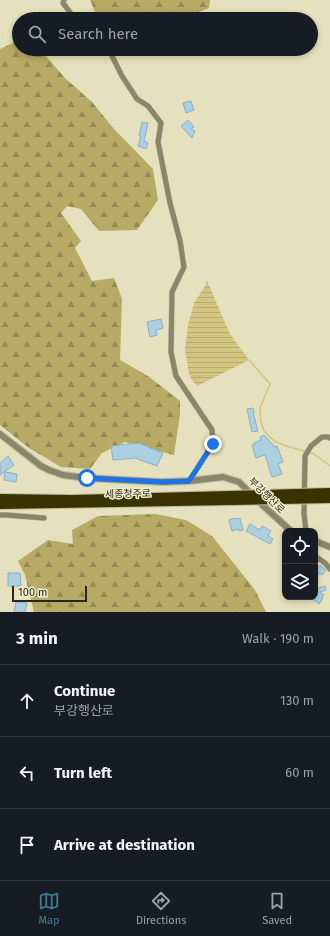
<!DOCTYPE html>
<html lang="en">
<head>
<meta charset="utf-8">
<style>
  :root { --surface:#171b24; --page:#20242c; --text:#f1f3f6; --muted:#9ea1a6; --line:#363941; --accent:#407b93 }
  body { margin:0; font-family:"Fira Sans","Noto Sans KR",sans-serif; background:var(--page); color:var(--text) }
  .controls { position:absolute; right:12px; bottom:12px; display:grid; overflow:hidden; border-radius:8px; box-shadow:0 2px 6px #0003 }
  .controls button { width:36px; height:36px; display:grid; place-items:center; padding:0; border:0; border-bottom:1px solid var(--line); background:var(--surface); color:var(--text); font:20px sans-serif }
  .scale { position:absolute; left:12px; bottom:10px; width:75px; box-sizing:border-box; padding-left:4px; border:2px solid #292619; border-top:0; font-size:11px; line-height:14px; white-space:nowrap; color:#292619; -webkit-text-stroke:3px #f2edca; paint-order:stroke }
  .stop { position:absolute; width:12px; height:12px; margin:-9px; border:3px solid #1a73e8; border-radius:50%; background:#fff }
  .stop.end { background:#1a73e8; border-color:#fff; box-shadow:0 1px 4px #0008 }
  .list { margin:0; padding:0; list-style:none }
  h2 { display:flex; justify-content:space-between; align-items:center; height:52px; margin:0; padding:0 16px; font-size:17px }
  h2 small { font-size:13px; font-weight:400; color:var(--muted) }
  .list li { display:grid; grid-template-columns:26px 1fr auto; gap:12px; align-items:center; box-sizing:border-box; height:72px; padding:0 16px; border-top:1px solid var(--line) }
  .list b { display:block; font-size:15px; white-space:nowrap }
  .list p { margin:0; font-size:13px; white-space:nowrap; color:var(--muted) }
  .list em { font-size:13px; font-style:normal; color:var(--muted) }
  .icon { flex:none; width:22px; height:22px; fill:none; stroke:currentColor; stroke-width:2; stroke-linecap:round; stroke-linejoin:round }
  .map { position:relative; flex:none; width:330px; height:612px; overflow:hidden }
  .search { position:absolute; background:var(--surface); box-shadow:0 2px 6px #0003; left:12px; right:12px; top:12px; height:44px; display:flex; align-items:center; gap:10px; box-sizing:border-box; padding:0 14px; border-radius:22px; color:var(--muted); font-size:15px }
  .sheet { height:268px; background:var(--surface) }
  nav { display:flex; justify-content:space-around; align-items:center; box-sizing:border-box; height:56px; border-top:1px solid var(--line); background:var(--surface); font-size:11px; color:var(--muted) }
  nav a { display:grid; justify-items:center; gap:2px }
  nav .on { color:var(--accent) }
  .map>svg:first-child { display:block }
  .forest { fill:url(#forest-firs) }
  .water { fill:url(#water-rules) }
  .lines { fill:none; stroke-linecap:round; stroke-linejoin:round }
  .stream { stroke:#d2c680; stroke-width:1.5 }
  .building { fill:#abd0e1; stroke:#8cb1c1 }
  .minor-casing { stroke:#bfbb9c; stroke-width:6 }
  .tertiary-casing { stroke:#bfbb9c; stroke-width:8 }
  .trunk-casing { stroke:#bfbb9c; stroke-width:10 }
  .minor { stroke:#8b866a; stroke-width:5 }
  .tertiary { stroke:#8b866a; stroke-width:6 }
  .trunk { stroke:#3a3200; stroke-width:8 }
  .trunk-bridge-casing { stroke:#bfbb9c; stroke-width:10; stroke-linecap:butt }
  .trunk-bridge { stroke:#3a3200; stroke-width:8 }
  .route { stroke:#1a73e8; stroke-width:5 }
  .labels { text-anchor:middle; stroke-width:3; stroke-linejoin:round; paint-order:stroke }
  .street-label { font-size:10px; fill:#292619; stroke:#f2edca }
</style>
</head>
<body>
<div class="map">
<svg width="330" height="612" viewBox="0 0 330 612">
  <defs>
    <pattern id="forest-firs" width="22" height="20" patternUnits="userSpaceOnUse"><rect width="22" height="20" fill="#b6aa65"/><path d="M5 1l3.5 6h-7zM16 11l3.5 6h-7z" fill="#948a52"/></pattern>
    <pattern id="water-rules" width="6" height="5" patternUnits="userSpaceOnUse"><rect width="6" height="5" fill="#d2c680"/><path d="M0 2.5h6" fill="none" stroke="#b4aa6e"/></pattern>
  </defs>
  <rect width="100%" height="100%" fill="#e5e0bd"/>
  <path class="forest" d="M90 0H210L209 8 186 17 185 19H98Z
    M19 40V49H40L65 78 92 102 114 129 153 169 158 200 137 230 99 231 81 209 67 206 61 213 81 241 75 248 92 281 114 278 122 299 120 360 148 376 180 401V414L174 455 151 449 125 442 102 453 90 469 61 467 29 448 0 425V49Z
    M155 514 186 520 212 536 255 590 266 612H34L25 575 18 561 48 540 73 544 72 530 98 516Z"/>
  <path class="water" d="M207 281 230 334 249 360 197 386 191 379 189 373 185 350 188 325 194 303 204 288Z"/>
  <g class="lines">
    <path class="stream" d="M249 360 270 384 260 408 261 422 264 431 273 440 283 445 314 454 330 466"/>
  </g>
  <path class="building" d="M191 101 194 110 186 113 183 103Z
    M188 120 194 127 191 129 195 131 192 138 181 126Z
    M142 122 148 123 144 141 148 143 146 149 138 146 141 136H139Z
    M161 319 163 328 156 330 157 335 150 337 147 322Z
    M253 408 254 412H253L258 431 252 432 247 409Z
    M264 435 275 447 277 446 283 462 278 464 282 474 272 477 265 455 256 458 252 445H255L254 443 261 440 260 437Z
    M138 443 163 453 157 466 135 458 113 460 111 446Z
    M8 456 14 465 0 475V463Z
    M5 472 17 474 16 482 4 480Z
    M235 518V519L240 518 243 530 239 531V529L232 531 229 520Z
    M250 524 260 530 262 526 271 531 268 536 273 539 270 544 246 531Z
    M320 565 326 570 322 575 319 573 315 583V572Z
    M8 573H20L21 586H8Z
    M325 586 326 590 320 592 324 595 322 597 323 598 319 604 314 600 315 598V588L316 589Z
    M16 602 27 603 25 612H14Z"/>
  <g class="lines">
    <g class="minor-casing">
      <path id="minor" d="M64 0 63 3 75 19
        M106 49 111 54 122 76 137 99 148 106 161 123 158 142 170 203 180 241 184 267 172 292 171 352 176 376 212 430 213 444 189 481
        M0 515H6L44 518
        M306 531 304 514 305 456 311 446 322 437H328L330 438
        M315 556 325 563 330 569"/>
    </g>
    <g class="tertiary-casing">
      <path id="tertiary" d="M0 434 41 466 49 470 63 475 87 478 162 482 189 481 223 477 239 482 258 501 291 531
        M315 541 330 547"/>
    </g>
    <g class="trunk-casing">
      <path id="trunk" d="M0 498 72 499 230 495
        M0 505 233 501"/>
    </g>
    <use href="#minor" class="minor"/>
    <use href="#tertiary" class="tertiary"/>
    <use href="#trunk" class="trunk"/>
    <g class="trunk-bridge-casing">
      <path id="trunk-bridge" d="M230 495 330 492
        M233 501 330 499"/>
    </g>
    <use href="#trunk-bridge" class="trunk-bridge"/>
  </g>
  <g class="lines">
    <path class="route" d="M87 478 162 482 189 481 213 444"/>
  </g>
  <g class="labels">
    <g class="street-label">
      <text transform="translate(128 493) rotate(-1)" y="4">세종청주로</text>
      <text transform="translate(267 495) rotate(45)" y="4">부강행산로</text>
    </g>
  </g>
</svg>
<div class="controls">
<button><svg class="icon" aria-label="locate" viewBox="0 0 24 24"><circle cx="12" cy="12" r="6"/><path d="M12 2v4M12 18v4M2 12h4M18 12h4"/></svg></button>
<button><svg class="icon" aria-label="layers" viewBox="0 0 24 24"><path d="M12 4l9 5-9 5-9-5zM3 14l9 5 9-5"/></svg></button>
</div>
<div class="scale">100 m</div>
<div class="stop" style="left:87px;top:478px"></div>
<div class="stop end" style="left:213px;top:444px"></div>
<div class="search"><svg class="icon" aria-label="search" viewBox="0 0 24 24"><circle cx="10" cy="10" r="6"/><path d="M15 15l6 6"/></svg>Search here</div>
</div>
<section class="sheet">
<h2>3 min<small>Walk · 190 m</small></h2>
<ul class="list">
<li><svg class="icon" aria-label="ahead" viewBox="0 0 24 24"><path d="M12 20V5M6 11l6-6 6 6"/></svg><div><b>Continue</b><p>부강행산로</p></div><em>130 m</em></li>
<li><svg class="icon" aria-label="left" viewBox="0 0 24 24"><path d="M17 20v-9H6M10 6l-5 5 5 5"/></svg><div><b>Turn left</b></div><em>60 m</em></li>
<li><svg class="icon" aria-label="arrive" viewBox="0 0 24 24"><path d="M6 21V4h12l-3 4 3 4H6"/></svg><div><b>Arrive at destination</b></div></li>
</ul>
</section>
<nav>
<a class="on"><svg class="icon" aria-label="map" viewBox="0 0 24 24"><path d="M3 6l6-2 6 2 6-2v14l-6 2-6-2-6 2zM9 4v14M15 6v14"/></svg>Map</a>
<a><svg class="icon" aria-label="directions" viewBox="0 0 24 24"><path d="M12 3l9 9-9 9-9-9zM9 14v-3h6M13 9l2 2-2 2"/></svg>Directions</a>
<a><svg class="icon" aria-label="saved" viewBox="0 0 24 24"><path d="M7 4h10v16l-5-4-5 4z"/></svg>Saved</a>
</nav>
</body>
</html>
